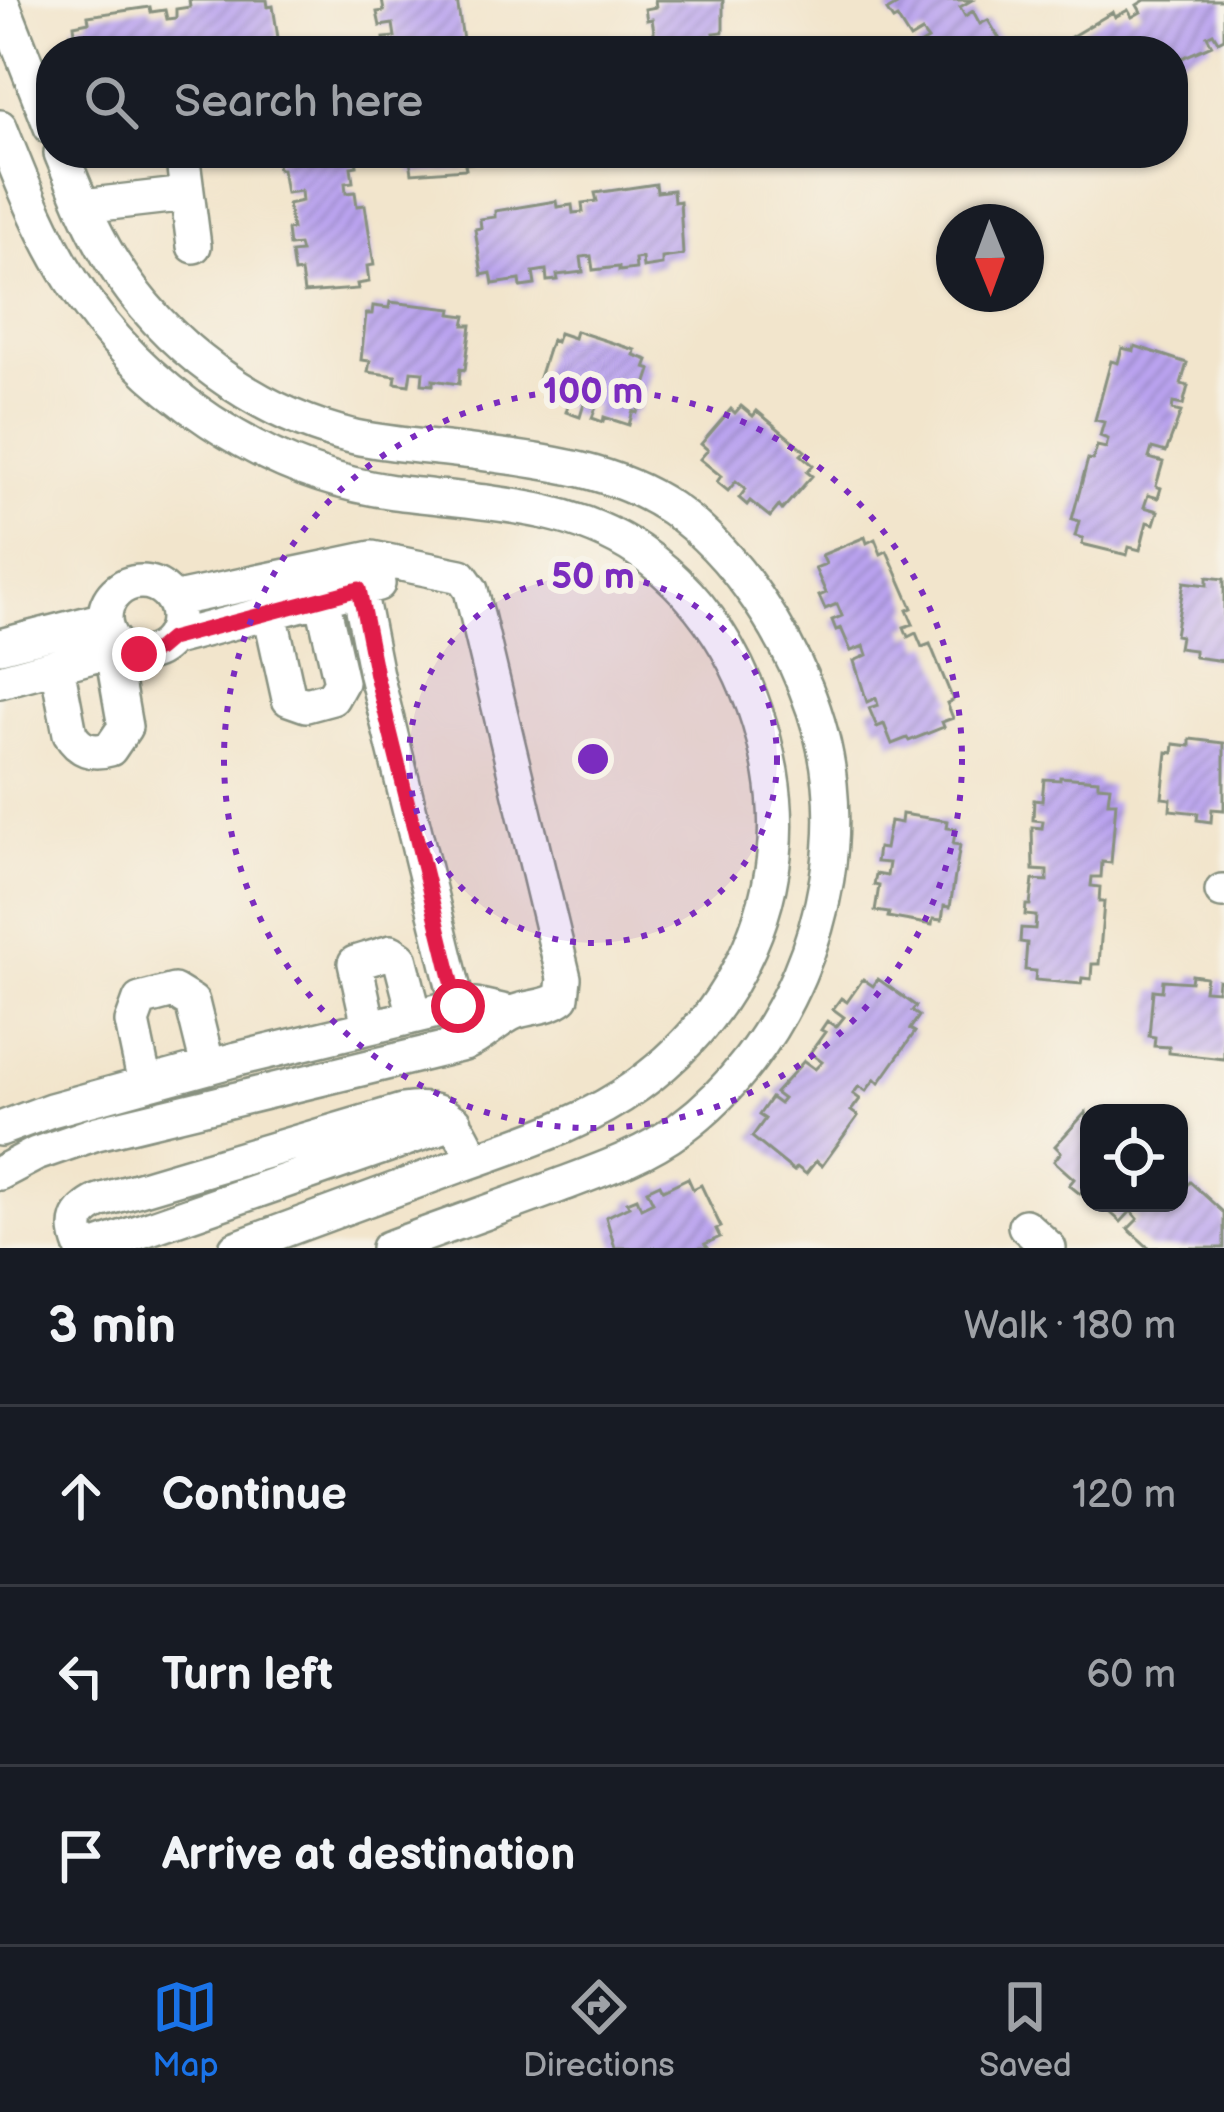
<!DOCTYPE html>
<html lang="en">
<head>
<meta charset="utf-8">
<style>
  :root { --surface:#171b24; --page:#242831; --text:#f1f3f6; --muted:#9ea1a6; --line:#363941; --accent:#1a73e8 }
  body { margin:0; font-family:"Balsamiq Sans",sans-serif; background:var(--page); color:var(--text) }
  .controls { position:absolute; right:36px; bottom:36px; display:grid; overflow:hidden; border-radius:24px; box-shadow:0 3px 9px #0004 }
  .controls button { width:108px; height:108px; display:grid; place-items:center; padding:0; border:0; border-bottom:3px solid var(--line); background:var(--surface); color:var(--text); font:60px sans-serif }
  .compass { position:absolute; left:936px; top:204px; width:108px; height:108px; border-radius:50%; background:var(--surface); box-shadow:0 3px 9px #0004; rotate:179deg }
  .stop { position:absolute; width:36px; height:36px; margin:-27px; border:9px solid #e11d48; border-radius:50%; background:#fff }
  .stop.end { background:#e11d48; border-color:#fff; box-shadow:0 3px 12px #0008 }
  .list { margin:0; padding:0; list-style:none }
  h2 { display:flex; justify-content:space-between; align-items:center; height:156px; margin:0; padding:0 48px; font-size:51px }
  h2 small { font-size:39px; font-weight:400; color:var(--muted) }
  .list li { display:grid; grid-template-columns:78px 1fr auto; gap:36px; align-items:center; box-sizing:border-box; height:180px; padding:0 48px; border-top:3px solid var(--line) }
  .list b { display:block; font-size:45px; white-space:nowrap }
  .list em { font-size:39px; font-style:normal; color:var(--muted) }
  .icon { flex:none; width:66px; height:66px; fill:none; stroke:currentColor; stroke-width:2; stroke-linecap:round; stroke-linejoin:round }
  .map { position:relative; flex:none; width:1224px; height:1248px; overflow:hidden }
  .search { position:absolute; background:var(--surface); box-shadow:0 3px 9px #0004; left:36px; right:36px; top:36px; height:132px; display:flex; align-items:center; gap:30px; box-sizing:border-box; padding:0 42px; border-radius:48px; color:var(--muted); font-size:45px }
  .sheet { height:696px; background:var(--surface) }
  nav { display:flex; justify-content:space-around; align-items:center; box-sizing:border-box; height:168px; border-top:3px solid var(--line); background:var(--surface); font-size:33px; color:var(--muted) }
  nav a { display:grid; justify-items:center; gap:6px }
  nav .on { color:var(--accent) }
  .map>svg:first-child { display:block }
  .building { fill:url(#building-hatch) }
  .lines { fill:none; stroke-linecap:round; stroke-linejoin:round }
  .minor-casing { stroke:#889180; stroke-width:38 }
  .minor { stroke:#fff; stroke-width:33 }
  .route { stroke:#e11d48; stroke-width:15 }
  .ring { fill:none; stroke:#7b2cbf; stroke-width:6; stroke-dasharray:6 12 }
  .centre { fill:#7b2cbf; stroke:#f7f3e8; stroke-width:6 }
  .ring-label { font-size:36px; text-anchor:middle; font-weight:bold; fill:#7b2cbf; stroke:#f7f3e8; stroke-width:12; stroke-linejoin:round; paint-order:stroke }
</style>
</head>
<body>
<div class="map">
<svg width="1224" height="1248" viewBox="0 0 1224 1248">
  <defs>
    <pattern id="building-hatch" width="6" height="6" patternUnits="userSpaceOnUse" patternTransform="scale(3)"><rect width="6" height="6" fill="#baa3ef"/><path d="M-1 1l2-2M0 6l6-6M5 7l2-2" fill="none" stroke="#9786c2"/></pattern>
  </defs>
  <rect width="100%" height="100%" fill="#f7f3e8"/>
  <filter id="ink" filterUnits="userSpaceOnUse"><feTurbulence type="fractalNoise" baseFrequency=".00833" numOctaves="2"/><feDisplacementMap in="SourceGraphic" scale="24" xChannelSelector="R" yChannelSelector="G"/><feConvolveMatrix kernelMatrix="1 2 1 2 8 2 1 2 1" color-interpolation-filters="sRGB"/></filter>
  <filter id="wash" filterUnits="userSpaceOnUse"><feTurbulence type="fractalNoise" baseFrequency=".004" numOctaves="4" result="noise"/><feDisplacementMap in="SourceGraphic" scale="48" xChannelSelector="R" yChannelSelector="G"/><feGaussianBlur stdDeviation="2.7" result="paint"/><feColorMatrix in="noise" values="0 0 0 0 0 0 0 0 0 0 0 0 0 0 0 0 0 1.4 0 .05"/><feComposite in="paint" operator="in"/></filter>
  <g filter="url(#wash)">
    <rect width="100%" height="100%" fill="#f2e5cc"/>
    <g id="blocks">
      <path class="building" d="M189 0H267L268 7 273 6 279 44H275L276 51H71L69 34 75 33 74 25 89 22 88 16 150 7 151 12 165 10 167 19 176 18V9L190 7Z
        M382 0H457L464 46 459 47V51L385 49 384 38 395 37 393 24 380 26 377 12 384 11Z
        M655 0H723V32L714 33 716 43 724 42 725 51H671L670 42 656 44 652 19 647 20 645 9 656 7Z
        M894 0H972L960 7 965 16 973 11 980 24 988 20 1007 51H917L915 48 928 40 922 32 910 39 897 18 893 20 887 11 897 5Z
        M1145 0H1224V38L1218 41 1213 33 1207 36 1212 45 1173 62V51L1165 50 1063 51 1059 44 1113 12 1115 17 1128 10 1132 17 1141 12 1137 5Z
        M287 153H355L357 166 351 167 353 182 345 183 346 193 355 192 357 206 365 205 374 265 367 266 369 282 357 284 358 289 304 293 301 272 294 273 291 253 301 252 299 245 289 246 287 230 292 229 288 204 302 201 301 191 286 193 282 169H278L276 158 287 157Z
        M409 153H476L477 162 465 164 466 169 412 173Z
        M656 184 657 192 673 190 674 202 680 201 683 255 662 258V265L643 268 642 258 635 259 636 269 619 271V267L593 270 591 256 581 257 583 272 557 275 558 280 547 281 546 270 533 272 535 285 521 287 520 280 493 284 491 273 482 275 475 229 481 228 480 219 495 217V211L556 201 557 207 572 205 573 213 583 212 582 203 597 201 595 193Z
        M390 302 452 309 451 314 466 316 464 325H471L465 370 460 369 459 384 433 380V385L422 384 423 372 411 371 409 385 395 383 396 376 368 372 370 361 361 360 366 314H372L373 306 389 308Z
        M576 331 635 350 634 355 648 360 645 368 651 370 637 413 633 411 629 425 604 417 603 422 592 418 596 407 584 404 580 417 566 412 568 405 542 397 545 386 537 384 551 340 556 342 559 333 574 338Z
        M1135 346 1187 363 1181 384 1188 386 1183 405 1173 403 1172 410 1181 412 1166 452 1152 448 1149 458 1163 462 1156 486 1161 488 1158 498 1148 495 1144 507 1158 511 1154 524 1147 522 1140 550 1129 547 1127 555 1082 544 1083 538 1075 536 1079 521 1072 519 1088 459 1093 460 1097 446 1106 448 1108 439 1100 436 1104 422 1095 420 1111 361 1118 363 1122 348 1134 351Z
        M741 406 753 416 757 411 805 451 801 455 813 465 807 472 812 476 782 510 779 506 770 517 750 501 747 505 739 498 746 489 736 481 728 491 717 482 721 476 700 459 708 450 701 444 731 409 735 413Z
        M865 537 867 543 875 539 881 554 887 551 912 608 907 610 913 624 904 627 908 637 916 633 922 647 930 644 953 700 947 703 953 718 942 722 944 727 909 741 907 738 892 744 884 724 877 727 869 708 878 705 876 698 867 702 854 661 867 655 864 646 851 651 841 628 836 630 832 620 842 616 837 604 825 609 819 596 826 593 815 568 826 564 822 555Z
        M1207 577 1224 579V661L1194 657V650L1178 648 1180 636 1175 635 1184 582 1207 585Z
        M1190 739 1224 743V810L1212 809 1211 822 1197 820 1198 813 1170 810 1171 799 1162 798 1167 752 1173 753 1174 744 1190 746Z
        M1060 777 1098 780V785L1110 786 1108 802H1116L1111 863 1102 862 1101 877H1092L1091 886 1100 887 1099 902H1104L1099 964H1092L1091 979 1082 978 1081 984 1035 980 1036 971 1025 970 1027 943 1020 942 1021 928 1035 929 1036 916 1025 915 1026 905H1030L1033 880 1047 881V871L1033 870 1032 827 1042 828 1043 821 1033 820 1034 800 1042 801 1044 779 1060 780Z
        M902 814 948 821 947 828 956 829 953 844 960 845 950 907 944 906 942 920 933 919 932 925 888 917 889 913 875 911 879 886 874 885 876 874 887 876 889 863 876 862 878 848 885 849 890 821 901 823Z
        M1192 975 1206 977 1204 990 1217 991 1218 980 1224 981V1059L1169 1053V1047L1154 1046 1155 1037 1149 1036 1153 990 1162 991 1163 980 1191 982Z
        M863 979 873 986 878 979 916 1006 912 1011 919 1016 910 1029 915 1032 879 1083 875 1079 866 1091 859 1086 853 1094 860 1099 851 1111 858 1116 822 1166 816 1161 806 1174 797 1167 794 1171 752 1137 765 1119 759 1115 771 1098 779 1104 783 1099 775 1093 804 1061 815 1069 822 1062 810 1053 825 1032 821 1030 827 1021 836 1027 844 1017 833 1009 841 998 847 1002Z
        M1086 1112 1089 1184 1080 1194 1069 1185 1074 1179 1054 1161 1061 1152 1055 1146Z
        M688 1178 693 1189 701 1185 721 1227 716 1229 720 1237 705 1244 708 1248H615L606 1217 629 1206 627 1202 637 1198 641 1208 653 1202 647 1190 660 1184 663 1190Z
        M1190 1182 1224 1213V1248H1149L1128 1229 1138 1219 1131 1211 1121 1222 1102 1205 1099 1208 1093 1203H1179V1183L1184 1188Z"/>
    </g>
  </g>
  <g filter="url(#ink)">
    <use href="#blocks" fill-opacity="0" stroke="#889180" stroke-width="3"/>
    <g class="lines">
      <g class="minor-casing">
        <path id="minor" d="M1 0 51 127
          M0 127C21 180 41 233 72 281 140 390 266 475 394 492 478 503 567 502 639 551 714 603 755 684 771 772 792 894 737 1013 638 1085 585 1124 519 1144 458 1166 384 1193 310 1220 236 1248
          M61 153C76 190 90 226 111 260 164 346 256 414 355 437 393 445 433 447 472 452 541 461 611 468 671 508 706 532 734 564 758 599 794 652 824 719 830 784 843 909 784 1052 681 1128 645 1155 601 1170 558 1186 502 1207 445 1227 388 1248
          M182 153 194 246
          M83 206 187 194
          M105 618a36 36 0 1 1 72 0a36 36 0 1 1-72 0Z
          M359 589 376 675 458 1006
          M270 613 289 699 306 705 332 698 341 682 322 599
          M170 639 378 584
          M0 646 105 619
          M57 666 70 734C79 750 92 754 110 749L125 727 115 670
          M0 681 122 648
          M1222 891H1224
          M369 1026 355 963 391 952 400 958 415 1016
          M145 1084 132 1022 140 1000 174 991 192 1002 208 1067
          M0 1129 51 1110 237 1059 458 1006 476 1005 511 1013
          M0 1173 36 1154 97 1133 464 1044C483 1036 498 1019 515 1012 531 1006 548 1008 562 997L564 978 471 590 461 576 372 558 172 600
          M1025 1226 1049 1248
          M82 1248C72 1224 76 1212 99 1201L402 1111C449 1104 456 1122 474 1160
          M92 1248 455 1122"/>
      </g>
      <use href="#minor" class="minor"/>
    </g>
  </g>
  <g class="lines" filter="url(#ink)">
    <path class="route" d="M139 654 157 650 170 639 359 589 376 675 458 1006"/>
  </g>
  <circle cx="593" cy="759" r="184" fill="#7b2cbf" fill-opacity=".12"/>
  <g class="ring">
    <circle cx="593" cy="759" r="184"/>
    <circle cx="593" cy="759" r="369"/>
  </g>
  <circle cx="593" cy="759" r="18" class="centre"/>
  <g class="ring-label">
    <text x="593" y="403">100 m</text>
    <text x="593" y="588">50 m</text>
  </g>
</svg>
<div class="controls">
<button><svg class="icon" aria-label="locate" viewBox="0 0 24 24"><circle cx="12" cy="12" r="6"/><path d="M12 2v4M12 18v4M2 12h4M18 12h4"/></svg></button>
</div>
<svg class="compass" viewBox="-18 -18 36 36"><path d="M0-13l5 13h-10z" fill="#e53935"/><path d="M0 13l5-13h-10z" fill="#9ea1a6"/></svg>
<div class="stop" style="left:458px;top:1006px"></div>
<div class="stop end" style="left:139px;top:654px"></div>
<div class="search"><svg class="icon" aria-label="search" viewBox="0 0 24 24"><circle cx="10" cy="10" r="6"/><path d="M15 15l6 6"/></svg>Search here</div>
</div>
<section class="sheet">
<h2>3 min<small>Walk · 180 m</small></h2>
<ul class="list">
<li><svg class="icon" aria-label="ahead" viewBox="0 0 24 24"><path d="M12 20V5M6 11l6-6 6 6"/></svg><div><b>Continue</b></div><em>120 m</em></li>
<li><svg class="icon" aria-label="left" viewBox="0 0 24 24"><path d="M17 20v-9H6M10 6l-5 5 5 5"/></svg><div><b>Turn left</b></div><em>60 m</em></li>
<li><svg class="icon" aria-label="arrive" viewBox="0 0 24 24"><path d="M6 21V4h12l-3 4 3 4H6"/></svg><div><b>Arrive at destination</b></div></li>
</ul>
</section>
<nav>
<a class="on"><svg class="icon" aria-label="map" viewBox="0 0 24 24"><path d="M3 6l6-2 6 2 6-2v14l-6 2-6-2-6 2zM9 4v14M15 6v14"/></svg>Map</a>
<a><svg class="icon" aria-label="directions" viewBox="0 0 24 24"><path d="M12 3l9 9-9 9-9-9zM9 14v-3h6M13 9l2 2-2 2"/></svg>Directions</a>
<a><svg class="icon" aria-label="saved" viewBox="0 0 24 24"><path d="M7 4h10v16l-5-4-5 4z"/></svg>Saved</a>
</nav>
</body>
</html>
